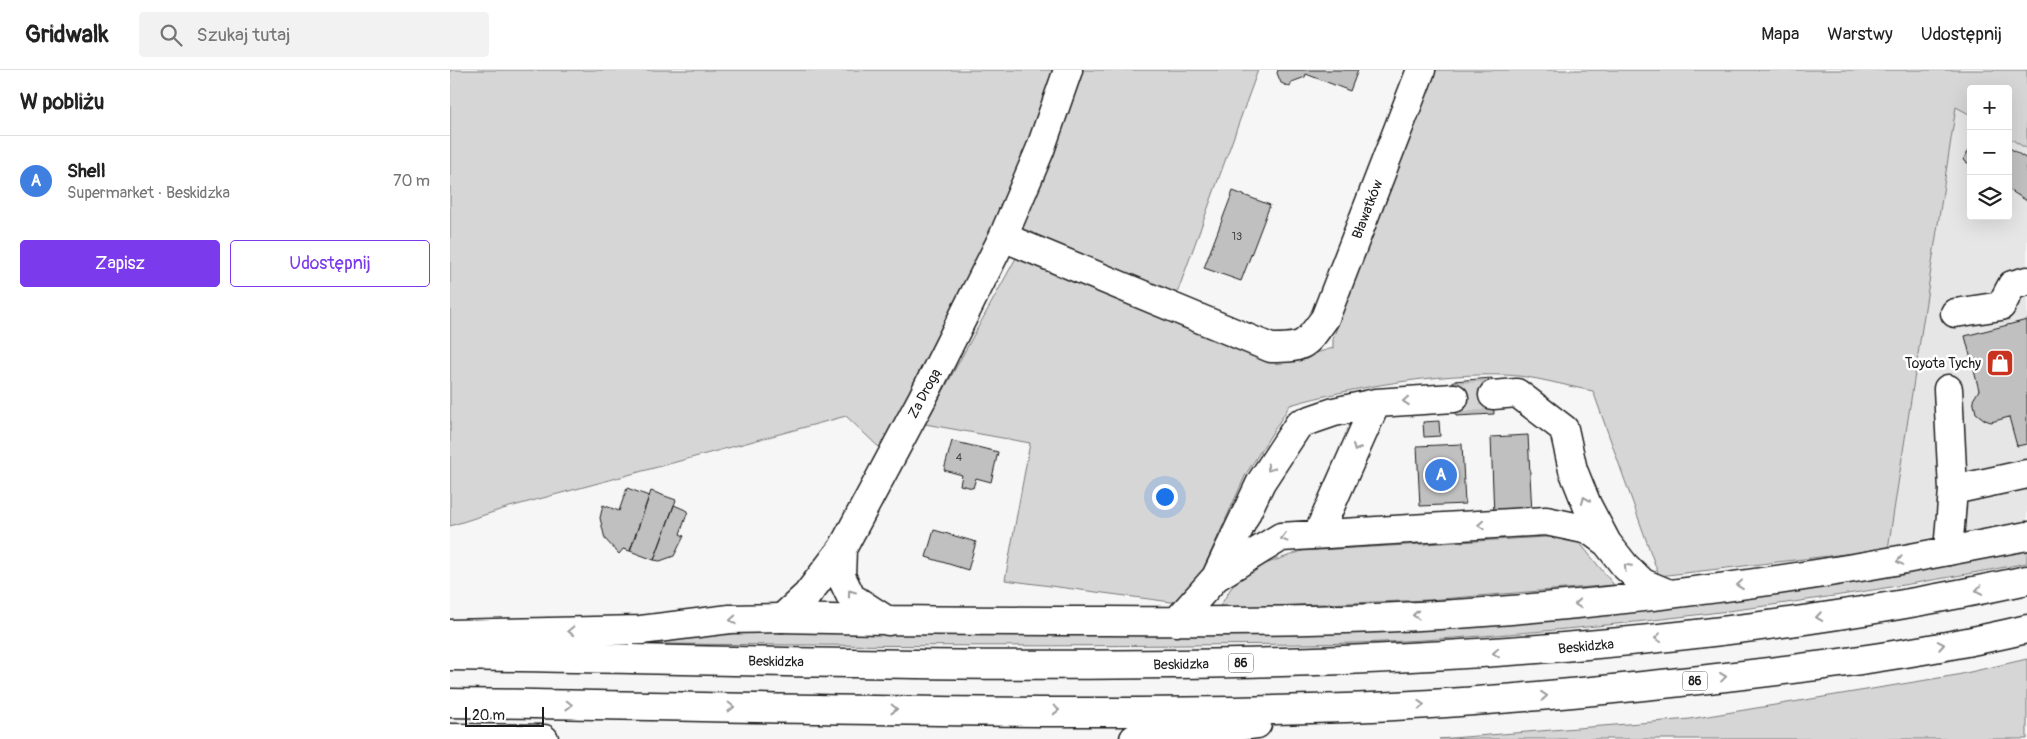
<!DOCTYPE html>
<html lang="pl">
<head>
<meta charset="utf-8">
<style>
  :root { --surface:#fff; --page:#f2f2f2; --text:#222; --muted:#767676; --line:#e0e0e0; --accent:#7c3aed }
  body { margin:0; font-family:Pangolin,sans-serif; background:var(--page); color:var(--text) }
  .controls { position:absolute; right:15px; top:15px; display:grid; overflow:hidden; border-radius:5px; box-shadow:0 5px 20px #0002 }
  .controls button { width:45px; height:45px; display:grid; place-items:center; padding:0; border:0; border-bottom:1px solid var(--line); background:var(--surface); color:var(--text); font:25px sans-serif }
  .scale { position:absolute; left:15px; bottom:12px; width:79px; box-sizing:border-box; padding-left:5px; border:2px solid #1c1c1c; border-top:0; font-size:14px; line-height:18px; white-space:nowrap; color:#1c1c1c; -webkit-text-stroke:4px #fff; paint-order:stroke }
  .you { position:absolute; left:714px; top:426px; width:18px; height:18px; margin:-12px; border:4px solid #fff; border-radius:50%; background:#1a73e8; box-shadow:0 0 0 8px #1a73e833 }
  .badge { display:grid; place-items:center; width:32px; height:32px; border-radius:50%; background:var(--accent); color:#fff; font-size:16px; font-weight:700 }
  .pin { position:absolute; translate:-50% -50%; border:2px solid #fff; box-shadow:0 1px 5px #0006 }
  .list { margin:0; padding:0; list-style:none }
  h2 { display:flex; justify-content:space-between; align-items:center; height:65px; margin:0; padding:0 20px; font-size:21px }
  h2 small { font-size:16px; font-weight:400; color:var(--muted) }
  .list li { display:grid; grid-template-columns:32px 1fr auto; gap:15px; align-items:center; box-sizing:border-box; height:90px; padding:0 20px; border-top:1px solid var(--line) }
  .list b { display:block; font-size:19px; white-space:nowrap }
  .list p { margin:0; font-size:16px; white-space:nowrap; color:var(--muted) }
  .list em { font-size:16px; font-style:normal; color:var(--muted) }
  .actions { display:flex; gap:10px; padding:15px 20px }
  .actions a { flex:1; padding:11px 0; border:1px solid var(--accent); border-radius:5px; text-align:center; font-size:18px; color:var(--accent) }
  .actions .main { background:var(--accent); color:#fff }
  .icon { flex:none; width:28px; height:28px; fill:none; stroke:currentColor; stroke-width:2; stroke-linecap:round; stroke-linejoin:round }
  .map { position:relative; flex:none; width:1577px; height:669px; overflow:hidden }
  header { display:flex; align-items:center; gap:30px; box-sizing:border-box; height:70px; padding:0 25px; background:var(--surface); border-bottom:1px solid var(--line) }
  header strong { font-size:24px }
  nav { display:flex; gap:28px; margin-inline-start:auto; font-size:18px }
  .search { width:350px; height:45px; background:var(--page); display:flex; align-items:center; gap:12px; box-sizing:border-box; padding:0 18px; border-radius:5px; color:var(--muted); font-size:19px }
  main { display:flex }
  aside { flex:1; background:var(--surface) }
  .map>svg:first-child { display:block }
  .built { fill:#e6e6e6 }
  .green { fill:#d6d6d6; stroke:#797979 }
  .building { fill:#c0c0c0; stroke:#1c1c1c }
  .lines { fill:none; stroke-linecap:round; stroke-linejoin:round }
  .minor-tunnel { stroke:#d5d5d5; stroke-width:28; stroke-dasharray:28 14; stroke-linecap:butt }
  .minor-casing { stroke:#1c1c1c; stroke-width:31 }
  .major-casing { stroke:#1c1c1c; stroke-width:31 }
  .minor { stroke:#fff; stroke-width:28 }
  .major { stroke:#fff; stroke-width:28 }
  .oneway { stroke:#999 }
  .labels { text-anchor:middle; stroke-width:5; stroke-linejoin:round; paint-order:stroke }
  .number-label { font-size:11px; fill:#454545 }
  .shield { fill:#fff; stroke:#606060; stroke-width:1 }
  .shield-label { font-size:12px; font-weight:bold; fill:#1c1c1c }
  .street-label { font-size:14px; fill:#1c1c1c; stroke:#fff }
  .poi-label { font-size:14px; fill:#1c1c1c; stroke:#fff; text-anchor:end }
</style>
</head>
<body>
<header>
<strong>Gridwalk</strong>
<div class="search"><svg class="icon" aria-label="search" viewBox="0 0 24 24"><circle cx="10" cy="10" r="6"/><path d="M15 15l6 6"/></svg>Szukaj tutaj</div>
<nav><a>Mapa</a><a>Warstwy</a><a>Udostępnij</a></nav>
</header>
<main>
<aside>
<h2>W pobliżu<small></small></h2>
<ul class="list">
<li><span class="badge" style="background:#3f7fe0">A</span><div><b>Shell</b><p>Supermarket · Beskidzka</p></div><em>70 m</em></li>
</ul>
<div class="actions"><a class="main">Zapisz</a><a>Udostępnij</a></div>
</aside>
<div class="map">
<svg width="1577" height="669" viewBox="0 0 1577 669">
  <rect width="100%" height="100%" fill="#f6f6f6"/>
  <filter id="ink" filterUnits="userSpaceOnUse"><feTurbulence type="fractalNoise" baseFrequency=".02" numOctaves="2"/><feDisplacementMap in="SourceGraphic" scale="10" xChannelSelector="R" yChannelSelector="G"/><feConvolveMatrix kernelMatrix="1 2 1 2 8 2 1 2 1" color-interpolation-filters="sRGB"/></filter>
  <g filter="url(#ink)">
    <path class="built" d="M1506 36 1521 45V146H1558V67L1577 79V453L1438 479Z"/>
    <path class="green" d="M0 0H614L587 78 435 383 396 346 56 438 0 456Z
      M624 0H808L725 229 563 160Z
      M974 0H1577V79L1558 67V19H1521V45L1506 37 1438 479 1209 506 1143 321C1115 316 1081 305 1053 305 988 303 903 317 840 335L796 404 748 511 729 533 555 510 580 373 475 354 567 186 835 292 883 278V269Z
      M1114 466 1129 472 1164 515 978 530 769 538 781 518 801 499 852 481Z
      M1577 475V493C1377 531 1175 558 972 570 893 575 814 574 736 575 558 577 380 575 202 574V566L269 560 914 554Z
      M1577 589V669H989L1240 649 1507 605Z"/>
    <path class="building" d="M828 0H908L900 21 856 4 855 7 842 12 840 17 831 13 827 3Z
      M1521 77V95L1513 90Z
      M1558 77 1577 89V131L1558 119Z
      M783 121 820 135 791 211 754 198Z
      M1577 250V374L1567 376 1559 347 1541 352 1535 350 1526 343 1523 330 1529 320 1515 266Z
      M1042 308 1044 344 1006 346 1003 311Z
      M989 351 990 366 974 367 973 352Z
      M1078 365 1082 444 1044 446 1041 367Z
      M502 371 548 382 541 412 526 408 523 418 510 415 512 405 494 400Z
      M1012 374 1015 434 970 436 967 376Z
      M177 418 199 426 180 481 173 479 169 484 155 469 150 448 153 435 169 441Z
      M201 421 226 430 204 490 180 481Z
      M224 435 238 441 230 464 234 466 224 486 210 491 204 490Z
      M484 460 526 472 518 500 476 487Z"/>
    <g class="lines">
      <path class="minor-tunnel" d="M1004 328 1043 325"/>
      <g class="minor-casing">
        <path id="minor" d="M553 167 821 278C856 278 855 275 875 248L971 0
          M1505 243 1551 236 1562 215 1577 211
          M1498 319 1503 420
          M1043 325 1067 323 1114 359 1123 400 1137 435 1157 473
          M868 464 926 333
          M392 479 391 506 401 527 438 551
          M766 507 811 412 849 354 884 342 926 333 1004 328
          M332 548C440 551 548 551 656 551 791 552 926 551 1061 540 1208 528 1354 509 1498 481L1503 420 1577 404
          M332 548 357 525 392 479 473 327 553 167 590 80 618 0
          M726 552 766 507 831 467 893 463 1096 451 1139 460 1157 473 1175 496 1193 513 1217 523"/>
      </g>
      <g class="major-casing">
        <path id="major" d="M1498 481 1577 466
          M0 564 191 560 280 549 332 548
          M0 586C526 593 1059 623 1577 510
          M0 633C307 636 615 649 922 637 1026 633 1129 623 1231 612 1347 599 1464 586 1577 559
          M0 668 94 669
          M684 669 807 654"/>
      </g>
      <use href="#minor" class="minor"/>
      <use href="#major" class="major"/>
    </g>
    <defs><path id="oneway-chevron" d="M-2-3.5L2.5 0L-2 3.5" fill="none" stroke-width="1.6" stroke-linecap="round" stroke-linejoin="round" transform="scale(1.25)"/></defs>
    <g class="oneway">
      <use href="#oneway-chevron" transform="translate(956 331) rotate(176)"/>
      <use href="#oneway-chevron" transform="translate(906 378) rotate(114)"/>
      <use href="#oneway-chevron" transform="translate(820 398) rotate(124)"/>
      <use href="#oneway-chevron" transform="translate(1135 430) rotate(-113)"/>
      <use href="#oneway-chevron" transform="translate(1031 455) rotate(177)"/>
      <use href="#oneway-chevron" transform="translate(834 468) rotate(165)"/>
      <use href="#oneway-chevron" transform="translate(1450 491) rotate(169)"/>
      <use href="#oneway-chevron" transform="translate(1177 497) rotate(-133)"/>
      <use href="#oneway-chevron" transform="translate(1290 515) rotate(174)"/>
      <use href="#oneway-chevron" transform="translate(1529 520) rotate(170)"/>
      <use href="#oneway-chevron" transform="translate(401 523) rotate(-126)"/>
      <use href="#oneway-chevron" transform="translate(1128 534) rotate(175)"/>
      <use href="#oneway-chevron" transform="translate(966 545) rotate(177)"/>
      <use href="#oneway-chevron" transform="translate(1369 547) rotate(171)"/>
      <use href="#oneway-chevron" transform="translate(283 550) rotate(177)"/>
      <use href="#oneway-chevron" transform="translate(121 561) rotate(179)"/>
      <use href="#oneway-chevron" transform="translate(1208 568) rotate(173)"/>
      <use href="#oneway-chevron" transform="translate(1491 575) rotate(-10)"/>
      <use href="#oneway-chevron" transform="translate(1046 583) rotate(176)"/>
      <use href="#oneway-chevron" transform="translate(1273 607) rotate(-7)"/>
      <use href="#oneway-chevron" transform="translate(1094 626) rotate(-5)"/>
      <use href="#oneway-chevron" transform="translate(119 635) rotate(1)"/>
      <use href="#oneway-chevron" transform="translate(971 635) rotate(-3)"/>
      <use href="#oneway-chevron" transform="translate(281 637) rotate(1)"/>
      <use href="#oneway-chevron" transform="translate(444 639) rotate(1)"/>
      <use href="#oneway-chevron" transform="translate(606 640) rotate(1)"/>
    </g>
  </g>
  <defs>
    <g id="shop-square" transform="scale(1.4375)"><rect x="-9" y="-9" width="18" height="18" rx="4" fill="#c8321e" stroke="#fff"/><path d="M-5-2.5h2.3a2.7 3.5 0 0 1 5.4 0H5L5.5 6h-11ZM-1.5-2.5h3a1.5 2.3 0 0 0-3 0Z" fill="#fff"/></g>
  </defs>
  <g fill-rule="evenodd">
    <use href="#shop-square" x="1550" y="293"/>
  </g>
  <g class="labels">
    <g class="number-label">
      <text x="787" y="170">13</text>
      <text x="509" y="391">4</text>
    </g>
    <g class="shield">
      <rect x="778.5" y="583.5" width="25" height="19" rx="4"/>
      <rect x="1232.5" y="601.5" width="25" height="19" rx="4"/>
    </g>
    <g class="shield-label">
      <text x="791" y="597">86</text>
      <text x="1245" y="615">86</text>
    </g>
    <g class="street-label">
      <text transform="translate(917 139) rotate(-69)" y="5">Bławatków</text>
      <text transform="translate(474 323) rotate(-62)" y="5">Za Drogą</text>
      <text transform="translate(1136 576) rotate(-5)" y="5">Beskidzka</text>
      <text transform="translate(326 591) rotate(1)" y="5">Beskidzka</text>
      <text transform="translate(731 594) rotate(-1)" y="5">Beskidzka</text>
    </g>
    <g class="poi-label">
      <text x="1531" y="298">Toyota Tychy</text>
    </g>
  </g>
</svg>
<div class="controls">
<button>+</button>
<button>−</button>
<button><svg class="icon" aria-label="layers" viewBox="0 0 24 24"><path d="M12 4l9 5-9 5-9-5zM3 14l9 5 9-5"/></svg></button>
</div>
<div class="scale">20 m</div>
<div class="you"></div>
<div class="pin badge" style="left:991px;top:405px;background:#3f7fe0">A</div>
</div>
</main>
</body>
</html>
